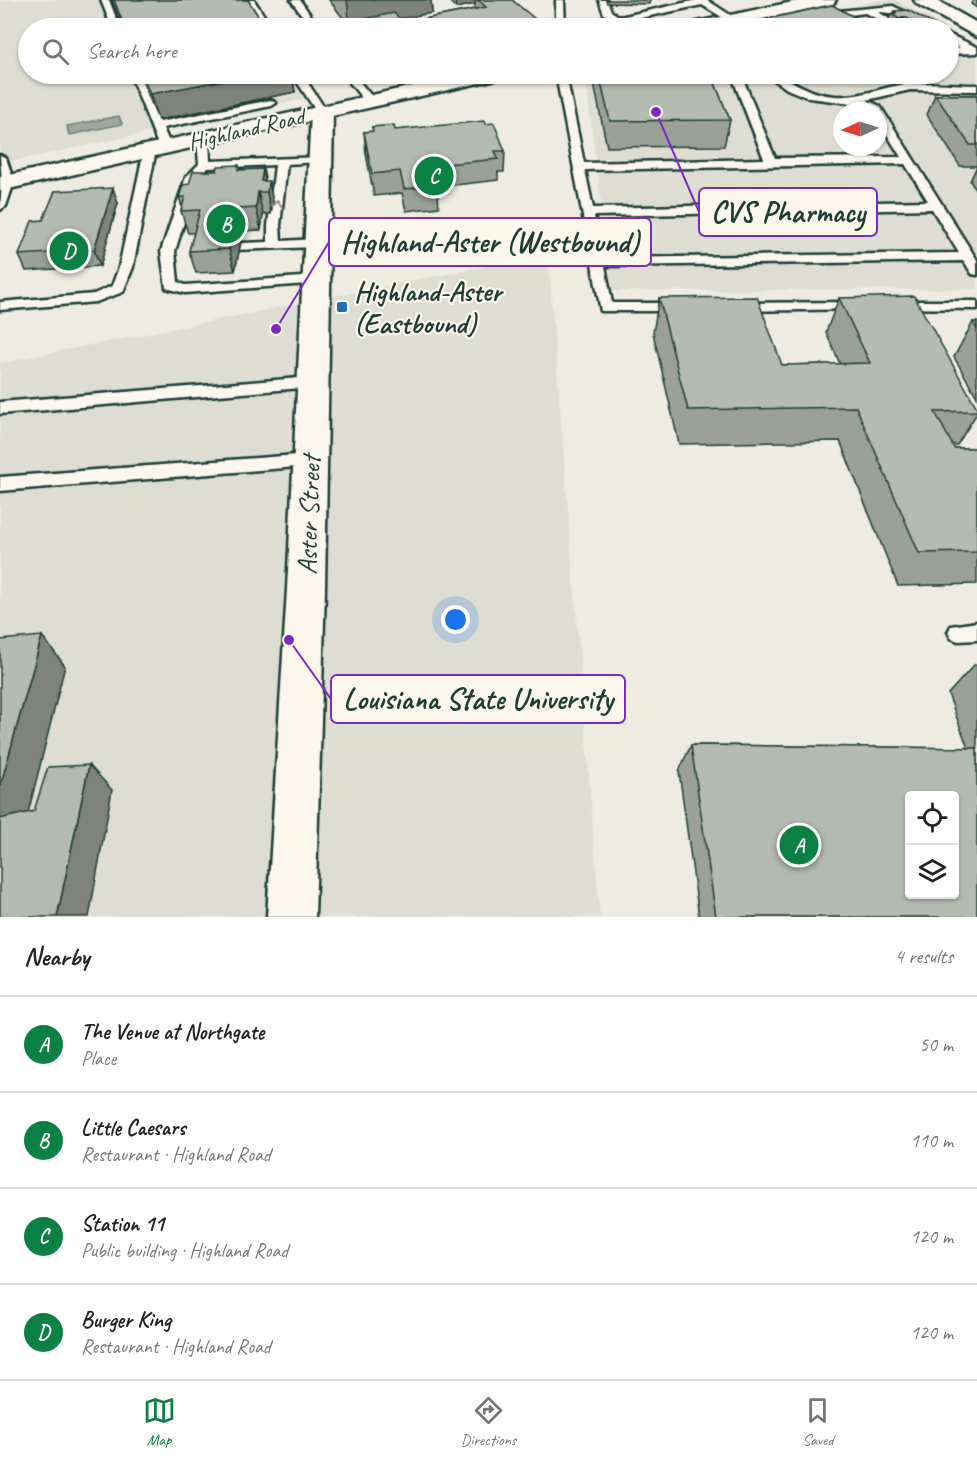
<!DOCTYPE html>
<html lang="en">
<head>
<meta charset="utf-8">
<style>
  :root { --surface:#fff; --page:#f6f6f6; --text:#222; --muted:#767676; --line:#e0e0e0; --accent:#0b8043 }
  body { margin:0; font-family:Caveat,sans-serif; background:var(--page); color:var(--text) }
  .controls { position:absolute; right:18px; bottom:18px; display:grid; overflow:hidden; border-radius:6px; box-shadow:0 2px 4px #0004 }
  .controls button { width:54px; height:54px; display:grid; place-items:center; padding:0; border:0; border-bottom:2px solid var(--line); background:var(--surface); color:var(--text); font:30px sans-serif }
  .compass { position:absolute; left:833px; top:102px; width:54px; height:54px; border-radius:50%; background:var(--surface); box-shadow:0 2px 4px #0004; rotate:266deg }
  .you { position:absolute; left:456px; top:620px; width:21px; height:21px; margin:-15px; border:4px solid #fff; border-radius:50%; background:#1a73e8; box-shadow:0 0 0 9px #1a73e833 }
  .badge { display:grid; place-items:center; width:39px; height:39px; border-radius:50%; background:var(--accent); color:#fff; font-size:20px; font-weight:700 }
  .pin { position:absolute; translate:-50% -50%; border:3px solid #fff; box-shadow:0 2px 6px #0006 }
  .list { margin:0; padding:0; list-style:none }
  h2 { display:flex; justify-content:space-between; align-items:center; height:78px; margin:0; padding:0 24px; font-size:26px }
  h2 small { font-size:20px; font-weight:400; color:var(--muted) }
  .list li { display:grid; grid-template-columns:39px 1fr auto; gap:18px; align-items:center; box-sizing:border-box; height:96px; padding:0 24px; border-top:2px solid var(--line) }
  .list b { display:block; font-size:22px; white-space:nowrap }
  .list p { margin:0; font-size:20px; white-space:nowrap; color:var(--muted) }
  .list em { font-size:20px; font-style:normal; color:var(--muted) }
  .icon { flex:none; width:33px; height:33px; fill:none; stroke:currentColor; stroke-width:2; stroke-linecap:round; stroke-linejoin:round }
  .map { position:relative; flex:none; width:977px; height:917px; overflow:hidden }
  .search { position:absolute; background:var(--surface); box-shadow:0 2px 4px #0004; left:18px; right:18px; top:18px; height:66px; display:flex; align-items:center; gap:15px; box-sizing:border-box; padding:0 21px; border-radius:33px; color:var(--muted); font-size:22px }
  .sheet { height:462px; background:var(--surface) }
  nav { display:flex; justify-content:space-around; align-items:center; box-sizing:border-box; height:84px; border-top:2px solid var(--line); background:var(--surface); font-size:16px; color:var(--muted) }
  nav a { display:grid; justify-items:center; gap:3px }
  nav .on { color:var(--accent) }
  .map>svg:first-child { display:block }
  .built { fill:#ddddd2; fill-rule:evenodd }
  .water { fill:#9fa89f; stroke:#6c7d74; stroke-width:1.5 }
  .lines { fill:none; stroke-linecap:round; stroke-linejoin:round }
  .lane-casing { stroke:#1f3d34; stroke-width:5 }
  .street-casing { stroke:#1f3d34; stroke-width:5 }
  .secondary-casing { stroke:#1f3d34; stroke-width:5 }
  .lane { fill:#fbf7ec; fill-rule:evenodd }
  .street { fill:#fbf7ec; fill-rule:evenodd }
  .secondary { fill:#fbf7ec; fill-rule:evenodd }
  .wall { fill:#9ba197; stroke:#1f3d34; stroke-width:1.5 }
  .shaded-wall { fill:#7e837b; stroke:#1f3d34; stroke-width:1.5 }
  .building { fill:#b4bbb0; stroke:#1f3d34; stroke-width:1.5; fill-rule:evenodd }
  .oneway { stroke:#8d9a90 }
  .poi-dot { fill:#1f6fb2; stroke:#fbf7ec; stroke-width:2 }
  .labels { text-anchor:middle; stroke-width:4.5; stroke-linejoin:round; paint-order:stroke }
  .far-street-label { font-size:24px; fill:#1f3d34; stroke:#fbf7ec }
  .poi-label { font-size:28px; font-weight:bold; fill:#1f3d34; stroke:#fbf7ec; text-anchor:start }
  .street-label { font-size:28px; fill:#1f3d34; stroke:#fbf7ec }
  .leader { fill:none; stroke:#7b2cbf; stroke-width:2 }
  .callout-dot { fill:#7b2cbf; stroke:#fbf7ec; stroke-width:2 }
  .callout { fill:#fbf7ec; stroke:#7b2cbf; stroke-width:2 }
  .callout-label { font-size:30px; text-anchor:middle; font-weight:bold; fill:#1f3d34 }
</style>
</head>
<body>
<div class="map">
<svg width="977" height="917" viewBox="0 0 977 917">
  <rect width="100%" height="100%" fill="#eeece1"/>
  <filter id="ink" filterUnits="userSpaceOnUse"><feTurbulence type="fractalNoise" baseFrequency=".0167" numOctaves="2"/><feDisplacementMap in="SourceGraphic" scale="12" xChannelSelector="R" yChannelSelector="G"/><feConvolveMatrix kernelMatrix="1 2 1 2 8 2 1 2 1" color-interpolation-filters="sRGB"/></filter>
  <g filter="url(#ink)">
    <path class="built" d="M0 0H257L275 28H28V74H304L319 96 0 164Z
      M881 0H896L946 28H760Z
      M949 30 977 46V289L612 291 585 74H948ZM842 111H878V147H842Z
      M548 254 600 917H0V363Z"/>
    <path class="water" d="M119 116 122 124 69 135 67 126Z"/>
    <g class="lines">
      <g class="lane-casing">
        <path id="lane" d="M101 0H109L120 28H112Z
          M246 0H254L272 28H264Z
          M291 0H300L319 28H311Z
          M556 0H564L565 28H556Z
          M599 0H607L611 11 620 17 697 0H707L738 20 730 22 702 5 626 21 630 25 625 28 604 14Z
          M893 6 937 28C915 30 901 11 878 12L905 28H895L865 13 827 18 822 15 827 12Z
          M948 34 977 47V53L948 54V48H960L948 41Z
          M130 74H140L160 122 271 100 276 103 271 106 163 128 171 147 165 150 159 147Z
          M292 74H302L327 112 326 114H318Z
          M343 74H353L374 99V103H366Z
          M553 74H563L567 80 584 163 764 159 731 74H741L775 158 901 157 878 120V111L857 104 809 98 787 89 766 74C789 74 806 95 835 96 860 98 882 87 907 84 930 82 954 85 977 85V91L910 90 867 100 880 106 977 260V275L972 274 964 261 605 266 612 303H679L686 307 679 311H601L557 80ZM905 164 928 201 593 208 585 170ZM932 209 959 253 603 258 594 216Z
          M203 136 209 139 210 161 323 157 325 159 319 162 287 164 280 225 281 241 317 239 323 243 317 247 235 250 234 247 235 244 240 243 268 242V225L275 165 208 168 198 178 175 251 178 282 185 285 316 276 321 277 323 280 321 283 185 293 166 288 161 251 186 177 199 164 197 139Z
          M150 147 156 150 133 267 123 292 96 302 0 310V302L94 294 112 286 119 267 144 150Z
          M0 155 6 158 14 182 6 206 0 210 2 182Z
          M897 301H977V309L892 308 890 305Z
          M859 302 864 303 866 306 864 309 738 311 731 307 738 303Z
          M312 377 317 378 320 382 317 386 312 387 0 414V402Z
          M310 454 316 456 318 460 316 464 310 466 0 491V477Z
          M977 622V640L958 641 951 638 948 632 951 626Z"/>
      </g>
      <g class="street-casing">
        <path id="street" d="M914 0H936L977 23V37L917 4Z
          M322 106 330 107 333 112 325 589 315 917H267L287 589 311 112 314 107Z"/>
      </g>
      <g class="secondary-casing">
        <path id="secondary" d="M802 0H836L833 4 827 5 721 28H688L690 24 697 22Z
          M467 74H502L499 78 492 80 0 191V177Z"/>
      </g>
      <use href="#lane" class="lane"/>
      <use href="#street" class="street"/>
      <use href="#secondary" class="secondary"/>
    </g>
    <path class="wall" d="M112 0H248L266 28H123Z
      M329 0H431L432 13 399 18 404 23 475 9V4L456 8 448 0H512L539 28H365V25L350 27Z
      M606 0H650L649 4 607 3Z
      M973 0H977V8L971 4Z
      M895 11 940 28H910L902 24 896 26 888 21 891 14 894 13Z
      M767 19 875 28H765Z
      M140 74H292L295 92 158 120Z
      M593 74H711L730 120 724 146 607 147 593 79Z
      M935 95H977V192L970 181 977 166H960L927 115Z
      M485 124 505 151 504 172H498V180L438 187 437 183 439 207 406 211 402 193 374 196 366 154 364 132H373L372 127 395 130Z
      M263 169 265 181 273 202 271 214H263L261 230 243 231 235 271 196 273 189 251 194 233H188L181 211 182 207 179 197 240 170Z
      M118 203 100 266 26 271 19 255 43 220Z
      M659 298 782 365 840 364 826 332 839 298 977 408V413L957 445H952L954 448H977V584L898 586 840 441 679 444 653 333Z
      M973 322H977V397L954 357Z
      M974 665H977V917H699L679 771 691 745 968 748 948 694Z"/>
    <path class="shaded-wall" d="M347 0H431L432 13 369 24 364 19 365 25 350 27Z
      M455 0H475V4L456 8Z
      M905 17 902 24 896 26 899 19Z
      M540 23 539 28H514Z
      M257 74H292L295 92 158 120 150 94Z
      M436 161 437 183H432L430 162Z
      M263 169 267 189 269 181 273 202 271 214 267 192 261 181Z
      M113 188 118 203 100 266 94 250Z
      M258 192 263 214 261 230 256 208Z
      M238 209 243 231 235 271 229 249Z
      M42 636 65 666 20 845 0 829V787Z
      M89 765 112 790 89 917H57Z"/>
    <path class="building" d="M114 0H248L266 28H125Z
      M478 0H512L540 23 514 28H373L364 19 394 13 404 23 486 7Z
      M832 5 875 28H782L767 19Z
      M908 10 940 28H926L905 17 899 19 891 14 896 13 895 11Z
      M142 74H257L150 94Z
      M599 74H711L730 120 610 121Z
      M935 95H977V145H970Z
      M484 121 485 124 494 123 505 151H495L498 159 437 165 436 161 430 162 438 186 404 189 400 171 372 174 364 132 373 131 372 127 394 125 395 130Z
      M239 165 238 170 263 169 261 181H269L267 192H258L256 208 238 209 229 249 189 251 200 210 181 211 185 197H179L183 185 189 184 193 171H217L218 166Z
      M113 188 94 250 19 255 32 221 43 220 55 191Z
      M914 296 977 408V411L935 412 954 448H977V552L919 553 856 407 688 410 659 298 757 297 782 365 870 363 839 298Z
      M973 322H977V329Z
      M42 636 0 787V640Z
      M691 745 977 748V917H716ZM909 795H954V894H909Z
      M89 765 57 917H0V819L34 811 48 767Z"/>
    <defs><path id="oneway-chevron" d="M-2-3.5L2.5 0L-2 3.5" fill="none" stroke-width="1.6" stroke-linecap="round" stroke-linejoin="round" transform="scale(1.5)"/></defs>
    <use class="oneway" href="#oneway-chevron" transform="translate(277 204) rotate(-83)"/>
  </g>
  <rect class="poi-dot" x="336" y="301" width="12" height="12" rx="3"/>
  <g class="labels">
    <g class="far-street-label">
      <text transform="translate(246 129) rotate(-13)" y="8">Highland Road</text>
    </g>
    <g class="poi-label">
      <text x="354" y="301">Highland-Aster<tspan x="354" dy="32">(Eastbound)</tspan></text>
    </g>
    <g class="street-label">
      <text transform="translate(308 515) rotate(-88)" y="10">Aster Street</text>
    </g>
  </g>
  <path class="leader" d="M656 112L699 212M276 329L329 242M289 640L331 699"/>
  <g class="callout-dot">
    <circle cx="656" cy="112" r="6"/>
    <circle cx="276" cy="329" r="6"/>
    <circle cx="289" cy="640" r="6"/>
  </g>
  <g class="callout">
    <rect x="699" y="188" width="178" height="48" rx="6"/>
    <rect x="329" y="218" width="322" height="48" rx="6"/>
    <rect x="331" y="675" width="294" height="48" rx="6"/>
  </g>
  <g class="callout-label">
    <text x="788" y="222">CVS Pharmacy</text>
    <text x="490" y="252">Highland-Aster (Westbound)</text>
    <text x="478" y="709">Louisiana State University</text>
  </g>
</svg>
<div class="controls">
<button><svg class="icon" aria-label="locate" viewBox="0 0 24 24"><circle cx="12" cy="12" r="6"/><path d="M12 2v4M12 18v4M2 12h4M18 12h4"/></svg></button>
<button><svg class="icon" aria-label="layers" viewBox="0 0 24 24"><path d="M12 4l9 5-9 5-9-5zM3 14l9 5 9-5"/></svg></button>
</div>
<svg class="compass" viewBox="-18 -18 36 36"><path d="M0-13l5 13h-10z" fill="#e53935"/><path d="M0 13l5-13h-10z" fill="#767676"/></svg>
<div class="you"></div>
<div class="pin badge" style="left:799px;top:845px">A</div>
<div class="pin badge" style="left:226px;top:224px">B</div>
<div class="pin badge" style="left:434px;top:176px">C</div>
<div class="pin badge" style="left:69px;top:251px">D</div>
<div class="search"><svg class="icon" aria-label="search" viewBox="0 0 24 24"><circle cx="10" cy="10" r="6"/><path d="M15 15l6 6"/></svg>Search here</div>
</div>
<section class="sheet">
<h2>Nearby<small>4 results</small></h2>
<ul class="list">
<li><span class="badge">A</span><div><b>The Venue at Northgate</b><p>Place</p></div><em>50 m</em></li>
<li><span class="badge">B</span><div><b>Little Caesars</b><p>Restaurant · Highland Road</p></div><em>110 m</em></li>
<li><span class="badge">C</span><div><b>Station 11</b><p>Public building · Highland Road</p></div><em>120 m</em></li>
<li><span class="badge">D</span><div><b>Burger King</b><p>Restaurant · Highland Road</p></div><em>120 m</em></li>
</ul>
</section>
<nav>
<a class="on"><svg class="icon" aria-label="map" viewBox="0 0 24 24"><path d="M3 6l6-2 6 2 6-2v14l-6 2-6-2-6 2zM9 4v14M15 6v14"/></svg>Map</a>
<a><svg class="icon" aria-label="directions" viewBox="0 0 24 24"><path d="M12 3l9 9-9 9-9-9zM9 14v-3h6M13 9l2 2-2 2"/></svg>Directions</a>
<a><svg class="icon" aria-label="saved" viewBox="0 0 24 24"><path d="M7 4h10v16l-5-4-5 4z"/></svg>Saved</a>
</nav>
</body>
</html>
